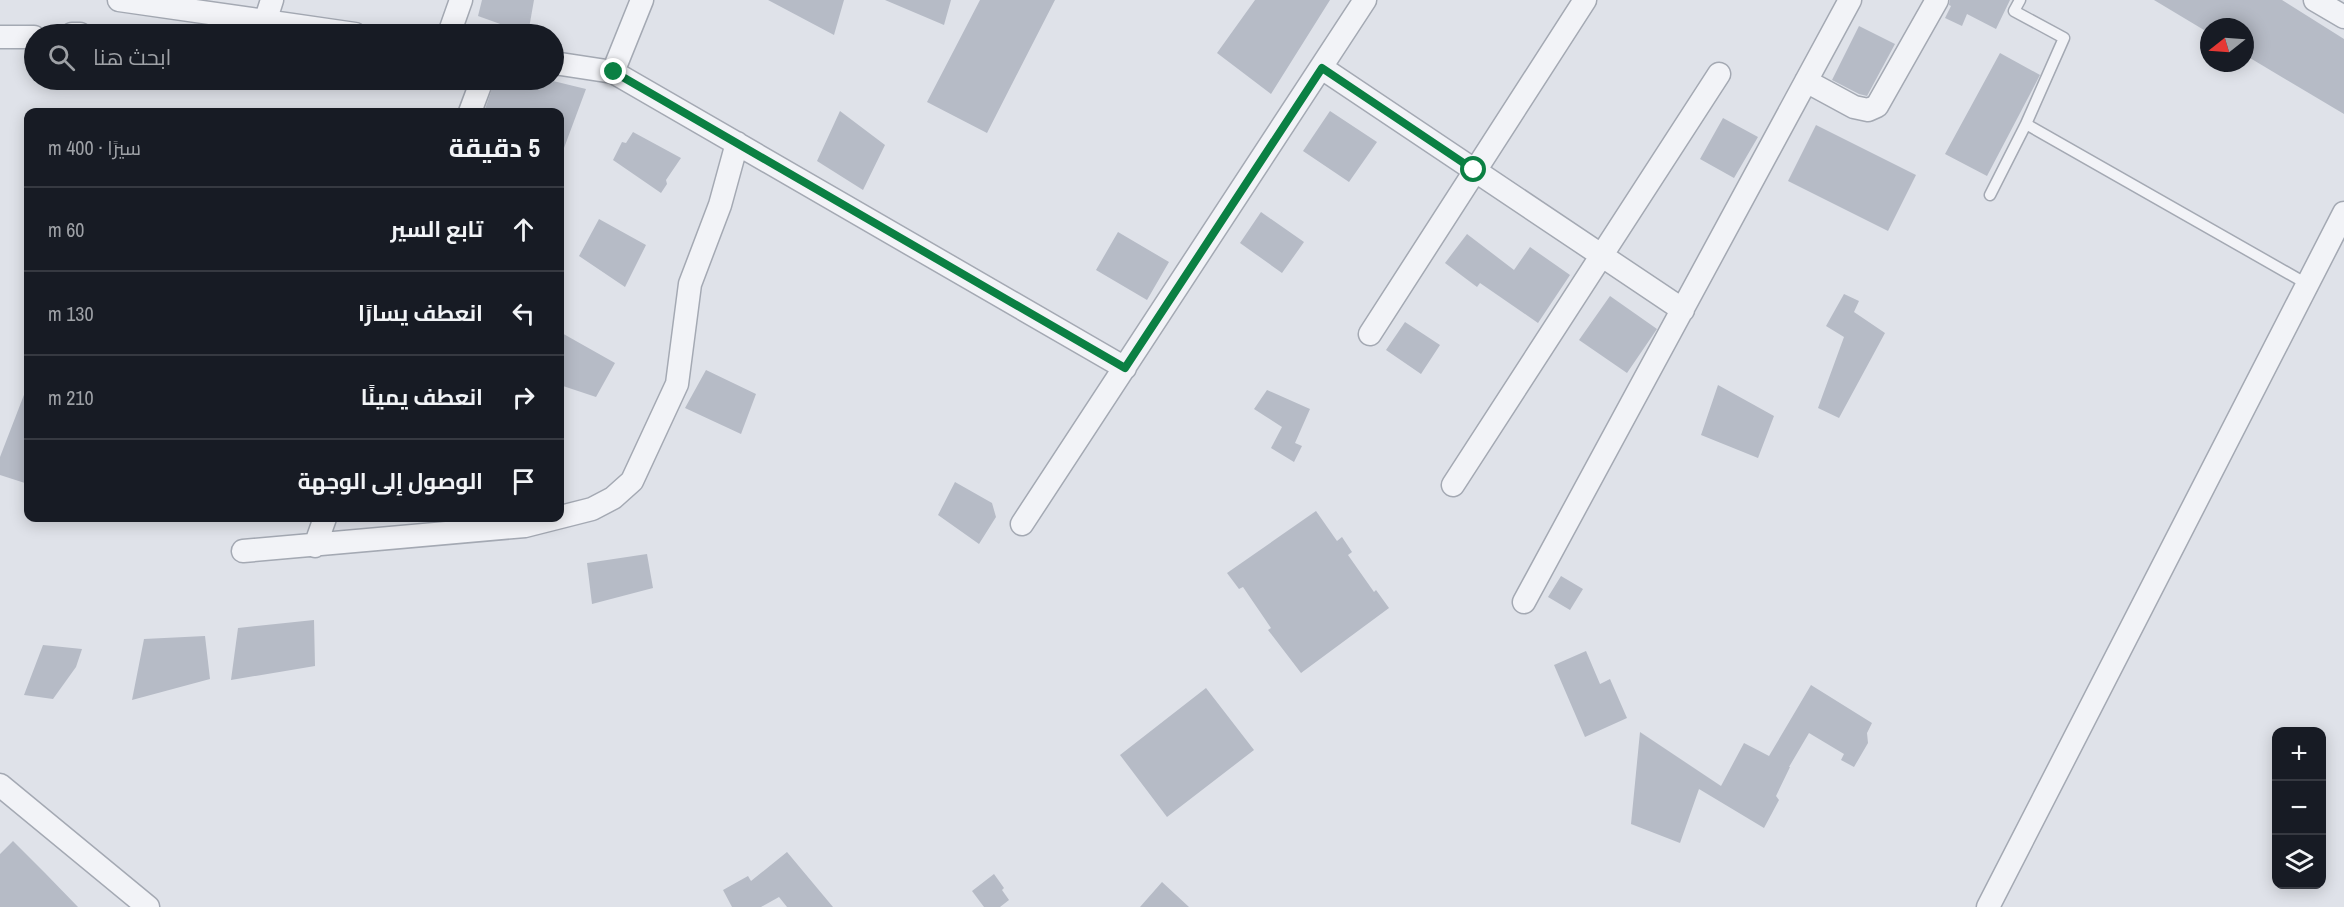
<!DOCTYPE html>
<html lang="ar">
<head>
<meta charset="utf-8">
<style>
  :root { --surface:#171b24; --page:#20242c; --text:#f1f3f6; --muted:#9ea1a6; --line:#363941 }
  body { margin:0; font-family:"Archivo Narrow",Cairo,sans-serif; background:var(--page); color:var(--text); direction:rtl }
  .controls { position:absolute; right:18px; bottom:18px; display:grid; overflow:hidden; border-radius:12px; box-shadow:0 3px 15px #0003 }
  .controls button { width:54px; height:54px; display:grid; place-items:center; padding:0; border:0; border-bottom:2px solid var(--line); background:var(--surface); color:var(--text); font:30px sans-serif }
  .compass { position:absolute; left:2200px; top:18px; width:54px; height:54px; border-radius:50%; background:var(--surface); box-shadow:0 3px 15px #0003; rotate:253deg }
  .stop { position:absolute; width:18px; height:18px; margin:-14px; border:4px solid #0b8043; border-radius:50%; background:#fff }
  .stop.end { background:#0b8043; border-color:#fff; box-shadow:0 2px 6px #0008 }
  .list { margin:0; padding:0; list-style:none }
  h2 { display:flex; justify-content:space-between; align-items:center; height:78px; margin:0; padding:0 24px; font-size:26px }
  h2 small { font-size:20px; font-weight:400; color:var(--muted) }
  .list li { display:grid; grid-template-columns:39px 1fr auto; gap:18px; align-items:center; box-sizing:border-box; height:84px; padding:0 24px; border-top:2px solid var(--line) }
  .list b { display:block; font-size:22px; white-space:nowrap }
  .list em { font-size:20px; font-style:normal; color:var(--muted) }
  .icon { flex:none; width:33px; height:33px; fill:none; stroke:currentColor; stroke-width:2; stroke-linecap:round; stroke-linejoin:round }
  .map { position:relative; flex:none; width:2344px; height:907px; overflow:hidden; direction:ltr }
  .search { position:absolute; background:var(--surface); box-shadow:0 3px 15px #0003; left:24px; top:24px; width:540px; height:66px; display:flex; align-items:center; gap:15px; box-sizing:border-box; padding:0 21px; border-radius:33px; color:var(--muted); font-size:22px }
  .panel { position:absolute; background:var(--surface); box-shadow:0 3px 15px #0003; left:24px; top:108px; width:540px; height:414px; border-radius:12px; direction:rtl }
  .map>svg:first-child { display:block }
  .building { fill:#b6bbc6 }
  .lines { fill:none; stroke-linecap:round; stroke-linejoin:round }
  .lane-casing { stroke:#a4a9b3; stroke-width:13 }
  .street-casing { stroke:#a4a9b3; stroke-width:25 }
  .lane { stroke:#f2f3f7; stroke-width:10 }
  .street { stroke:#f2f3f7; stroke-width:22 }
  .route { stroke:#0b8043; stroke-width:8 }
</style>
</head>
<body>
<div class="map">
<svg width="2344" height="907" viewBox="0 0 2344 907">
  <rect width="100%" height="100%" fill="#dfe2e9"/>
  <path class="building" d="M482 0H534L528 34 478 16Z
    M768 0H844L834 35Z
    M885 0H951L944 25Z
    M980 0H1055L987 133 927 102Z
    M1255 0H1330L1271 94 1217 53Z
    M1950 0H2010L1996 29 1967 14 1962 26 1945 18 1951 6 1949 5Z
    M2154 0H2282L2344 39V114L2245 55V27H2209V33Z
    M1859 26 1895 44 1867 96 1859 94 1832 80Z
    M2000 53 2040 75 1987 176 1945 154Z
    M495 80H549L586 89 561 156H560V112H484Z
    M840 111 885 145 863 190 817 161Z
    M1330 111 1377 142 1349 182 1303 151Z
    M1723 118 1758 137 1734 178 1700 159Z
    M1816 125 1916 175 1888 231 1788 181Z
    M633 132 681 158 666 180 667 184 661 193 613 160 622 142 626 143Z
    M1261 212 1304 242 1282 273 1240 243Z
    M599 219 646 245 625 287 579 256Z
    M1118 232 1169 262 1147 300 1096 270Z
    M1467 234 1514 270 1530 247 1570 275 1538 323 1480 283 1477 287 1445 263Z
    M1844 294 1859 301 1854 312 1885 333 1839 418 1818 408 1844 337 1826 326Z
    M1610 296 1657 329 1627 373 1579 340Z
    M1405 322 1440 345 1421 374 1386 350Z
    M560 332 615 363 596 397 560 385Z
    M706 370 756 394 741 434 685 408Z
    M1718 385 1774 416 1758 458 1701 435Z
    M27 387H28V484L0 475V457Z
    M1267 390 1310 409 1295 443 1302 446 1294 462 1271 448 1282 427 1254 409Z
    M955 482 992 503 996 517 979 544 938 515Z
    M1316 511 1337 541 1342 537 1352 552 1348 555 1374 592 1376 590 1389 608 1301 673 1268 630 1271 628 1243 587 1239 589 1227 573Z
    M647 554 653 588 592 604 587 563Z
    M1561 576 1583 589 1570 610 1548 597Z
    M314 620 315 666 231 680 238 628Z
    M205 636 210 679 132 700 144 639Z
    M43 645 82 649 76 667 53 699 24 695Z
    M1586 651 1600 684 1610 679 1627 718 1585 737 1554 665Z
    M1811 685 1872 723 1867 733 1868 743 1854 767 1841 760 1844 754 1809 733 1789 767H1790L1776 796 1779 800 1764 828 1699 789 1680 843 1631 824 1640 732 1721 786 1744 743 1769 756Z
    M1206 688 1254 750 1167 817 1120 755Z
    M13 841 45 873 78 907H0V854Z
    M787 852 833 907H787L779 897 761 907H732L723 890 748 876 751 881Z
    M994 874 1004 888 1002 890 1009 900 1000 907H984L972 891Z
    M1162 882 1189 907H1140Z"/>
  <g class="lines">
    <g class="lane-casing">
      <path id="lane" d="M2020 0 2014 11 2064 38 2026 124
        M1990 195 2026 124 2307 284"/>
    </g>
    <g class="street-casing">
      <path id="street" d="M119 0 355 34
        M2315 0 2344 17
        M265 22 272 0
        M72 34H80
        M449 34 461 0
        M0 37H34
        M554 63 613 72 1125 368
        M1322 68 1683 310
        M613 72 642 0
        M1806 81 1854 107 1868 110 1877 106 1937 0
        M470 112 482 80
        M1370 334 1585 0
        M1453 485 1719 74
        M1022 524 1365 0
        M315 546 325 518
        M243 551 525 526 592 509 613 498 632 481 677 384 690 284 720 205 737 143
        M1524 602 1850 0
        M0 785 148 907
        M1988 907 2344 213"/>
    </g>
    <use href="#lane" class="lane"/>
    <use href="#street" class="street"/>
  </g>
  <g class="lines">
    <path class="route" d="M614 72 1125 368 1322 68 1474 170"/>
  </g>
</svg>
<div class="controls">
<button>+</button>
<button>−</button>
<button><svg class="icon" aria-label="layers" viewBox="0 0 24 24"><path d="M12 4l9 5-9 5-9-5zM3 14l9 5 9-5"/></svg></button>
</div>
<svg class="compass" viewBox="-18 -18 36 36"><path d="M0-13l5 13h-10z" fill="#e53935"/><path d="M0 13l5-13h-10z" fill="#9ea1a6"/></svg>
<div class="stop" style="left:1474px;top:170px"></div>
<div class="stop end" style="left:614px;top:72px"></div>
<div class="search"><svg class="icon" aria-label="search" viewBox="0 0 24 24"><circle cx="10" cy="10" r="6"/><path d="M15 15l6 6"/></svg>ابحث هنا</div>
<section class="panel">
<h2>5 دقيقة<small>سيرًا · 400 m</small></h2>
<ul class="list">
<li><svg class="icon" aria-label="ahead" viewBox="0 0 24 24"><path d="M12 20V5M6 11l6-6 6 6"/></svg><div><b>تابع السير</b></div><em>60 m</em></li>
<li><svg class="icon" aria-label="left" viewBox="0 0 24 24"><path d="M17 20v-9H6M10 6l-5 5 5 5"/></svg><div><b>انعطف يسارًا</b></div><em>130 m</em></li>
<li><svg class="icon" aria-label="right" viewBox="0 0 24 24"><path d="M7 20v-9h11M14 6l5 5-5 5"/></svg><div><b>انعطف يمينًا</b></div><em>210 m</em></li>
<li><svg class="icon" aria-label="arrive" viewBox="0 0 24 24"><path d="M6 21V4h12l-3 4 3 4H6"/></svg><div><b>الوصول إلى الوجهة</b></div></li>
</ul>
</section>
</div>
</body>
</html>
